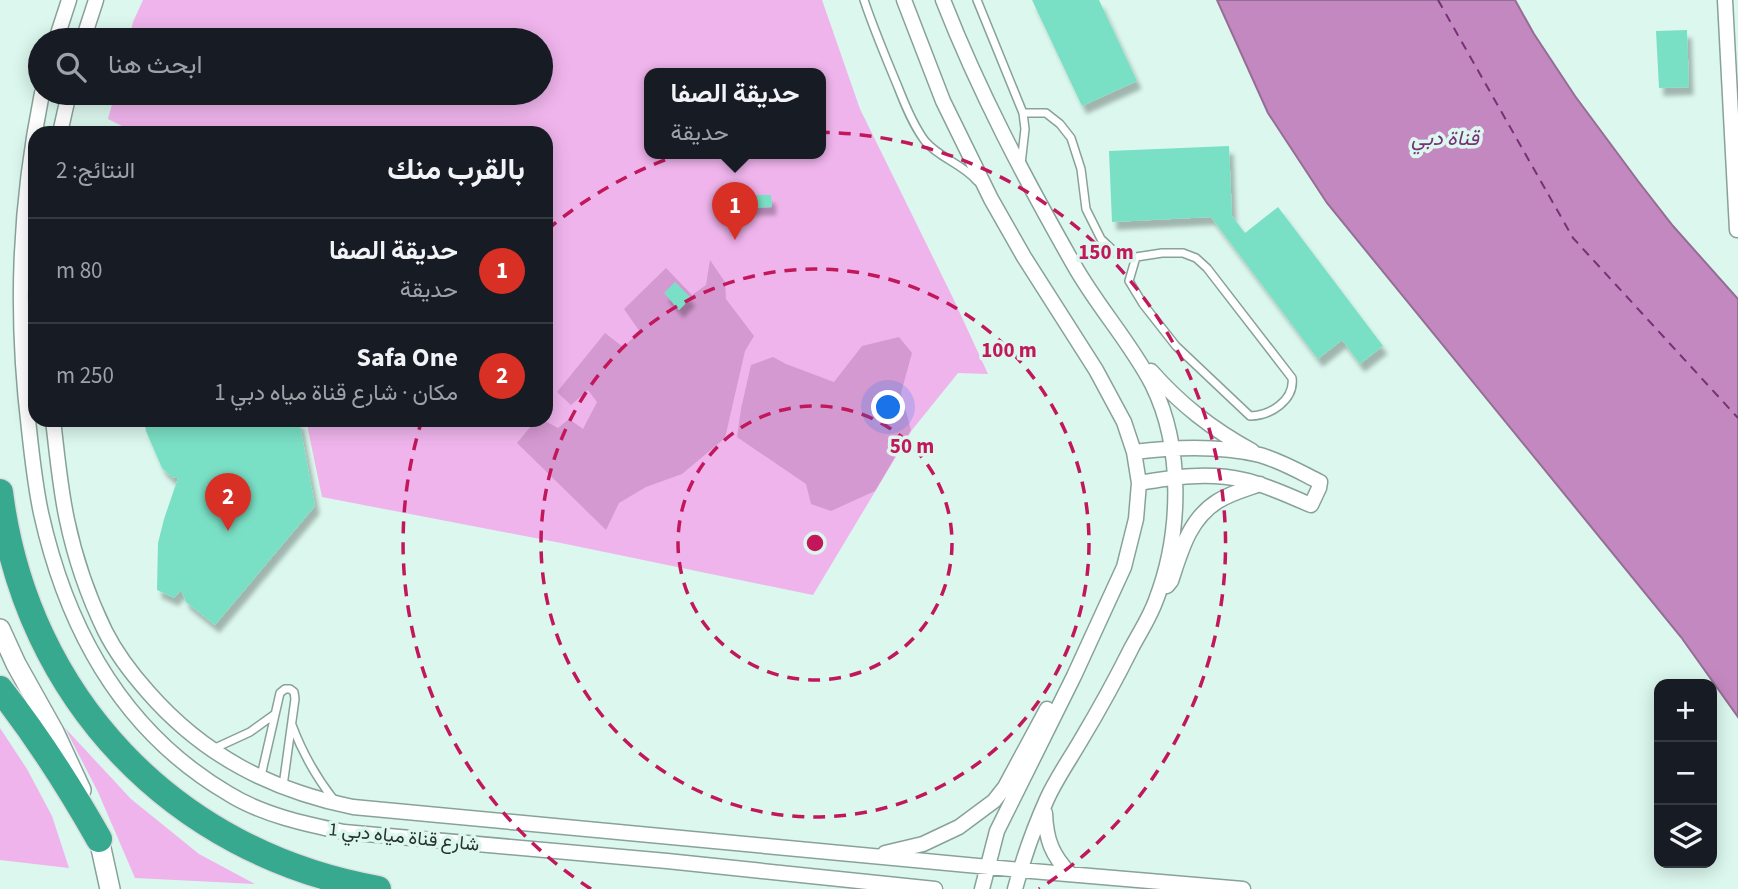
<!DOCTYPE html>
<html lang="ar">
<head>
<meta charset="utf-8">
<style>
  :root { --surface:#171b24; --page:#242831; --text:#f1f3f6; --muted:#9ea1a6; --line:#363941; --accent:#d93025 }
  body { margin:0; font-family:"Source Sans 3",Vazirmatn,sans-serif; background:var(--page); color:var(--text); direction:rtl }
  .controls { position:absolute; right:21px; bottom:21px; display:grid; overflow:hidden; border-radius:14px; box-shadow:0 4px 18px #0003 }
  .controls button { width:63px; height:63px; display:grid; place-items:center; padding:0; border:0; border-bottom:2px solid var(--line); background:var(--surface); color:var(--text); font:35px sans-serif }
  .you { position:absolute; left:889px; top:408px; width:24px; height:24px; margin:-18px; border:5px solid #fff; border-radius:50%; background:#1a73e8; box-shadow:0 0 0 10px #1a73e833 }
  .badge { display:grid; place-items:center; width:46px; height:46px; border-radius:50%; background:var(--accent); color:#fff; font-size:23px; font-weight:700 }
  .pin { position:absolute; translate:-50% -58px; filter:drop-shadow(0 2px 4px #0008) }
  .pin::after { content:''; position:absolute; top:37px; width:24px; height:21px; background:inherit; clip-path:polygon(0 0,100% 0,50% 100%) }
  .popup { position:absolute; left:644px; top:68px; width:182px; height:91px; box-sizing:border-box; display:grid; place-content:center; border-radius:14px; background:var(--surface); filter:drop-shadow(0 2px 5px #0005); font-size:23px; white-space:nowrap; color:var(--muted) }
  .popup b { font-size:26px; color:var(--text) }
  .popup::after { content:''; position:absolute; left:50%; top:100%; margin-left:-14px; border:14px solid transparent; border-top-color:var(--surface) }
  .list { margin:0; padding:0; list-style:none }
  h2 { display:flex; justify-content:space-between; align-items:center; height:91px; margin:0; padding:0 28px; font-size:30px }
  h2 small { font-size:23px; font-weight:400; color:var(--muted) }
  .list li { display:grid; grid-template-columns:46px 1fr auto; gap:21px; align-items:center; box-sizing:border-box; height:105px; padding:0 28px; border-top:2px solid var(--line) }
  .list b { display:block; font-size:26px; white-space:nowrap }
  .list p { margin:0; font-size:23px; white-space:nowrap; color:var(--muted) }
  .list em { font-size:23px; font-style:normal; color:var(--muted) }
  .icon { flex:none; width:38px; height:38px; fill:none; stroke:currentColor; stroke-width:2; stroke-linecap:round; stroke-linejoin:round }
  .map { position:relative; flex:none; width:1738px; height:889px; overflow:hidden; direction:ltr }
  .search { position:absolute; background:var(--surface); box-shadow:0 4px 18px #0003; left:28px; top:28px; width:525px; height:77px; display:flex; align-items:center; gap:18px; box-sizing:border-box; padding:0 24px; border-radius:38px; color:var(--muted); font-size:26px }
  .panel { position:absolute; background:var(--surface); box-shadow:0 4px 18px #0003; left:28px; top:126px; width:525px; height:301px; border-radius:21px; direction:rtl }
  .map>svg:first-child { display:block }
  .green { fill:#efb4ec; fill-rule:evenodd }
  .forest { fill:#d599d2 }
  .water { fill:#c388c0; stroke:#946e94; stroke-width:2 }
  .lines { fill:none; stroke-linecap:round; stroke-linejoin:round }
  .ferry { stroke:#783176; stroke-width:2; stroke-dasharray:9 7; stroke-linecap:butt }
  .building { fill:#7ae0c5; filter:url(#shadow) }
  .lane-casing { stroke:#88a29a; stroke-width:10 }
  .street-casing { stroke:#88a29a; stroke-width:17 }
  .secondary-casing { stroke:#88a29a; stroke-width:22 }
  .highway-casing { stroke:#dddede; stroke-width:29 }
  .lane { stroke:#fff; stroke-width:7 }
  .street { stroke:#fff; stroke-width:14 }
  .secondary { stroke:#fff; stroke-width:19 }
  .highway { stroke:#37a98f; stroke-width:26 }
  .ring { fill:none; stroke:#c2185b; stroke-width:3.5; stroke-dasharray:12 9 }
  .labels { text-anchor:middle; stroke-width:7; stroke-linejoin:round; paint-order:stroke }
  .street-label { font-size:19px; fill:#28332f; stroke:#dbf7ee }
  .water-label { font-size:21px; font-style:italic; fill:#783176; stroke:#dbf7ee }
  .centre { fill:#c2185b; stroke:#dbf7ee; stroke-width:3.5 }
  .ring-label { font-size:21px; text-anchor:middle; font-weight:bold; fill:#c2185b; stroke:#dbf7ee; stroke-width:7; stroke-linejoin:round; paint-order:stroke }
</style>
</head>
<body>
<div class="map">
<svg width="1738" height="889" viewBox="0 0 1738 889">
  <defs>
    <filter id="shadow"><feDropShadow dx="4.5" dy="8" stdDeviation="2" flood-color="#0004"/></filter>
  </defs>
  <rect width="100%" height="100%" fill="#dbf7ee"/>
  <path class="green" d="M143 0H822L860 109 953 298 988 374 958 373 912 430 813 595 566 544 322 497 306 420H546V133H250L249 131 242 133H136L108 119 115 93H541V40H129L133 22ZM649 74H821V154H649Z
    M0 728 27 769 52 816 69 868 0 860Z
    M65 728 131 799 199 854 255 884 135 878 98 792Z"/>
  <path class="forest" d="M710 260 725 282 726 299 754 336 745 351 725 438 682 474 646 487 619 503 606 530 517 443 536 420H543L558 428 569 419 583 429 597 402 588 390 571 405 557 392 605 333 623 347 640 332 624 309 666 268 692 295 706 285Z
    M899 337 912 353 901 393 911 430 875 491 831 511 811 504 806 484 737 437 741 409 751 365 773 357 786 364 834 382 862 346Z"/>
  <path class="water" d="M1217 0H1515L1534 34 1575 96 1638 181 1673 226 1738 299V717L1681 637 1327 203 1268 113Z"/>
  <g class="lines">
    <path class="ferry" d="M1438 0 1573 238 1738 418"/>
  </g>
  <path class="building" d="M1032 0H1099L1137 81 1082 106Z
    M1687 30 1689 87 1659 88 1656 31Z
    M1229 146 1232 216 1245 233 1278 207 1383 346 1360 364 1342 340 1318 359 1211 217 1112 222 1109 151Z
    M748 195H771L772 207 748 208Z
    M675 282 691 298 679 310 664 293Z
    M144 420H299L315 506 215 625 186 602 181 590 174 598 157 590 158 543 164 519 178 478 172 477 162 468 146 431Z"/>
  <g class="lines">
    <g class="lane-casing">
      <path id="lane" d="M864 0C874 30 886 58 898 87 905 105 913 125 925 141 939 158 963 164 977 181
        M977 0 1023 113 1025 129 1021 164
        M1023 113H1046L1060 124 1071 138 1081 169 1086 209 1101 239 1116 253 1136 257 1162 253H1183L1196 258 1207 268 1292 378C1295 400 1270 416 1250 416L1176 346 1143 304 1129 281 1136 257
        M292 725C302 752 316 777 334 800
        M213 749 250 732 275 714
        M261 776 280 693 285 689H290L294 692 295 699 283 786"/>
    </g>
    <g class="street-casing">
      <path id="street" d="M904 0 943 101 991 199 1024 257 1096 370 1124 422 1134 452 1139 483 1136 519 1124 567 1074 676 997 831 982 889
        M943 0C979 92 1025 179 1074 265 1097 306 1130 342 1152 384 1184 448 1181 535 1156 600 1150 617 1140 632 1132 647 1116 679 1099 710 1081 740 1070 759 1056 779 1047 799 1034 828 1023 859 1015 889
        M1725 0 1737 230
        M56 40 69 0
        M83 40 96 0
        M42 93C19 207 15 313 29 429 32 457 35 485 41 513 67 630 123 732 229 794 263 815 305 824 344 832L667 861 935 889
        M60 133 69 93
        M1151 371C1181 405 1212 429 1252 451
        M53 420C57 453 60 488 67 520 75 558 88 596 105 631 116 653 132 674 148 692 204 756 271 790 353 807L1020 870 1243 889
        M1134 452C1175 447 1219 445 1260 455 1281 461 1300 472 1320 482L1319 488 1311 505C1289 496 1267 485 1244 480 1208 472 1174 477 1139 483
        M1167 586 1171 581C1181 551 1189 519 1218 501 1231 493 1246 489 1260 484
        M1045 813C1046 840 1052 855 1070 874
        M885 853 923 844 959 827 994 801 1005 787 1047 709"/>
    </g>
    <g class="secondary-casing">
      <path id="secondary" d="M0 629 16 664 54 732 81 790
        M95 828 99 839 110 889"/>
    </g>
    <g class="highway-casing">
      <path id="highway" d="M0 492C26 698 174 853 378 889
        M0 689C37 736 69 786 99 839"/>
    </g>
    <use href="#lane" class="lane"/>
    <use href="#street" class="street"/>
    <use href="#secondary" class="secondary"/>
    <use href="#highway" class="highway"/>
  </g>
  <g class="ring">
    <circle cx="815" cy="543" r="137"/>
    <circle cx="815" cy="543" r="274"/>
    <path d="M591 889A412 412 0 0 1 421 423M547 230A412 412 0 1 1 1039 889"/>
  </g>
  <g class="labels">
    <g class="street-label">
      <text transform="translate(404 836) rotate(6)" y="7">شارع قناة مياه دبي 1</text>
    </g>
    <g class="water-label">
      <text x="1445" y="145">قناة دبي</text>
    </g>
  </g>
  <circle cx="815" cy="543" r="10" class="centre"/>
  <g class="ring-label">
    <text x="1106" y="259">150 m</text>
    <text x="1009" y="357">100 m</text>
    <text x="912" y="453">50 m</text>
  </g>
</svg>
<div class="controls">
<button>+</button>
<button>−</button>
<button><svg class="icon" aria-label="layers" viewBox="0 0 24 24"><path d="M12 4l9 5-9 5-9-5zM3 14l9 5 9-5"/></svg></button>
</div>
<div class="you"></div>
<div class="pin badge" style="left:735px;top:240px">1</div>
<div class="popup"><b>حديقة الصفا</b>حديقة</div>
<div class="pin badge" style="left:228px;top:531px">2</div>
<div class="search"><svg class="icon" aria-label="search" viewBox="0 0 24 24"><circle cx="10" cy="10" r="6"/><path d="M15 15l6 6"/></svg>ابحث هنا</div>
<section class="panel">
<h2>بالقرب منك<small>النتائج: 2</small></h2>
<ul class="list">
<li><span class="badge">1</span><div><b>حديقة الصفا</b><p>حديقة</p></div><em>80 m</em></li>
<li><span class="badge">2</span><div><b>Safa One</b><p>مكان · شارع قناة مياه دبي 1</p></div><em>250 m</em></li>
</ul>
</section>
</div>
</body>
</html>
